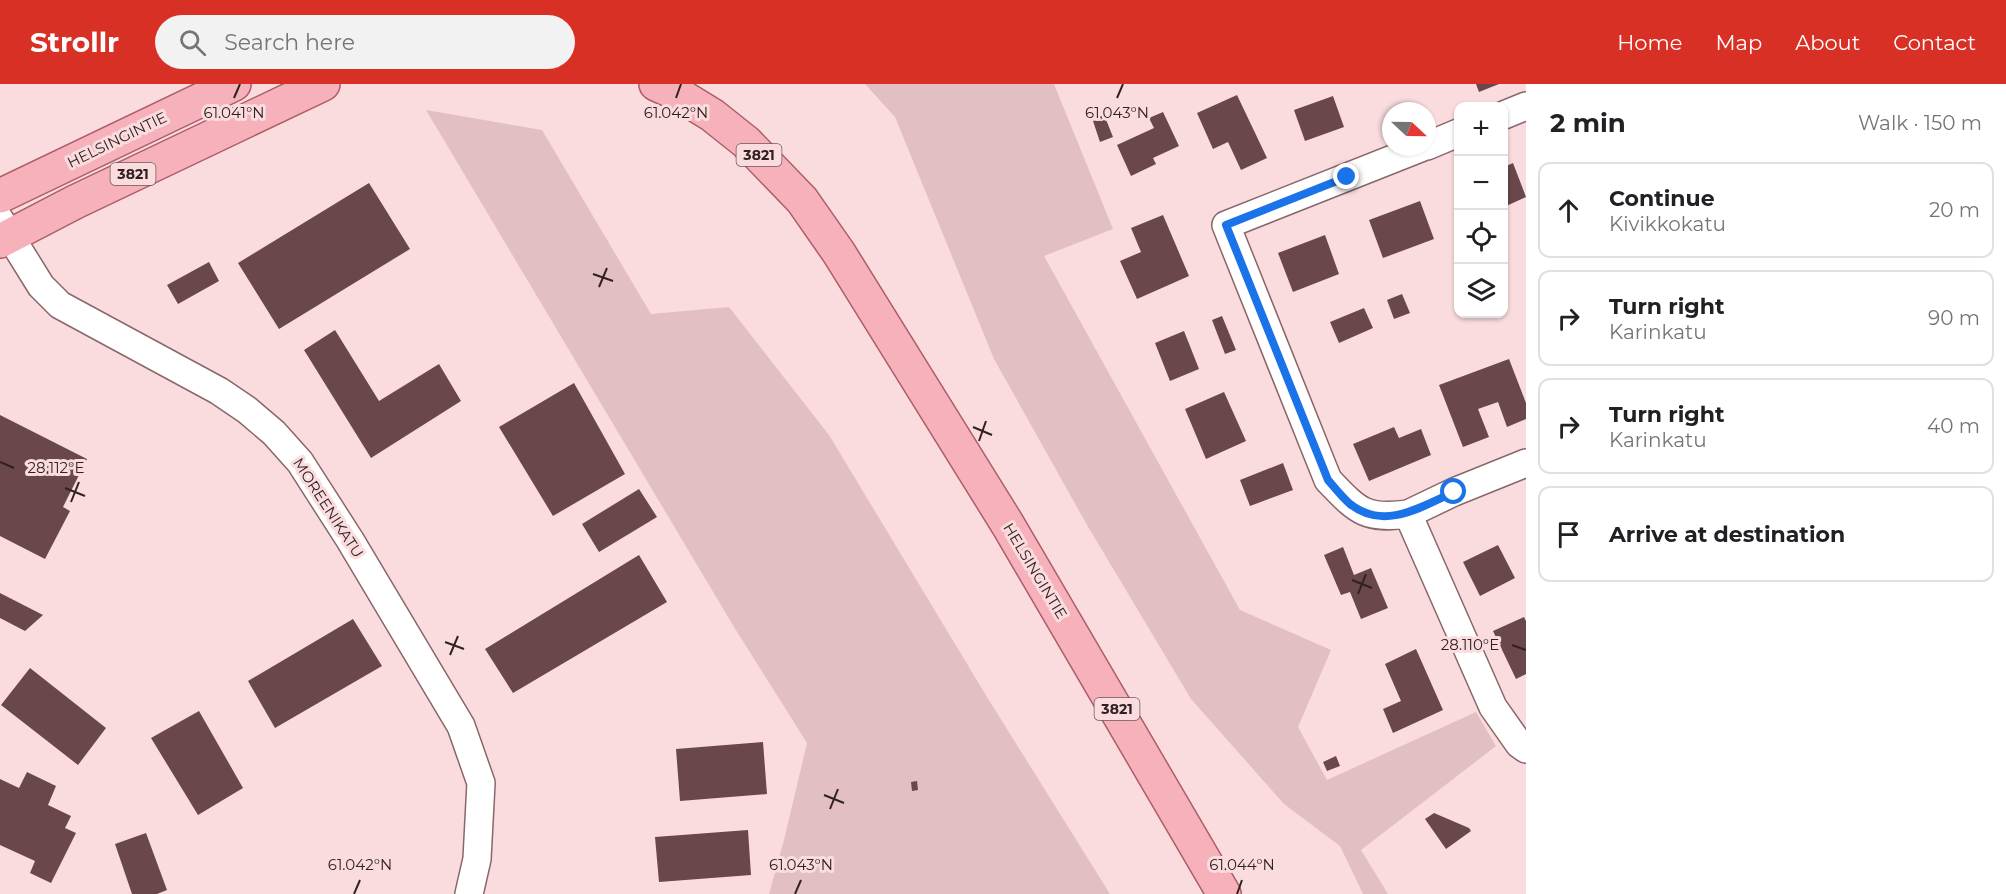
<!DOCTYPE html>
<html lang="en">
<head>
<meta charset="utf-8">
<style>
  :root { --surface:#fff; --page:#f2f2f2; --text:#202124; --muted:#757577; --line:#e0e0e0; --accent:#d93025 }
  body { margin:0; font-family:Montserrat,sans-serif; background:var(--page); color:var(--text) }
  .controls { position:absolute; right:18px; top:18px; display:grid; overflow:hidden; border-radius:12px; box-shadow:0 2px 4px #0004 }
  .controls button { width:54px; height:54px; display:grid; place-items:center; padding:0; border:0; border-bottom:2px solid var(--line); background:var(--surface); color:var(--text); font:30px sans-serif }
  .compass { position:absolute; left:1382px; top:18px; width:54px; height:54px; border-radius:50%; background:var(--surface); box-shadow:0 2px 4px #0004; rotate:112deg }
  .stop { position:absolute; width:18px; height:18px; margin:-14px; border:4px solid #1a73e8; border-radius:50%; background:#fff }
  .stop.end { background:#1a73e8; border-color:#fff; box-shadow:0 2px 6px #0008 }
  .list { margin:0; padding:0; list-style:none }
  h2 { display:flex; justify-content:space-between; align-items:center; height:78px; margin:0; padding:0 24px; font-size:26px }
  h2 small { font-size:20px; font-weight:400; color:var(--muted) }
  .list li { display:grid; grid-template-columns:39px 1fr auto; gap:18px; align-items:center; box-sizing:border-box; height:96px; margin:0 12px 12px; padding:0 12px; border:2px solid var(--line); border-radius:12px }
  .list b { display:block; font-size:22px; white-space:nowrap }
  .list p { margin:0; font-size:20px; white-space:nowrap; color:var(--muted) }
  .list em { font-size:20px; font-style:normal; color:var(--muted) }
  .icon { flex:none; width:33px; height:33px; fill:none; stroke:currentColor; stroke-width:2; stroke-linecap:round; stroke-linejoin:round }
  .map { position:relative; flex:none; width:1526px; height:810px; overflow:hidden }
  header { display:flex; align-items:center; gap:36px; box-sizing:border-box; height:84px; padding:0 30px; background:var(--accent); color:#fff }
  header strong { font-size:28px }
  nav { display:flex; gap:33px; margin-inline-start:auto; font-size:21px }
  .search { width:420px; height:54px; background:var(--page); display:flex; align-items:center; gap:15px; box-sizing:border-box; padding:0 21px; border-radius:33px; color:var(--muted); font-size:22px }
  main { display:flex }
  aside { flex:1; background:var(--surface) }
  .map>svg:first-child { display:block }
  .green { fill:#e2bfc2 }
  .building { fill:#69474a }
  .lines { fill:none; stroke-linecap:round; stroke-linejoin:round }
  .minor-casing { stroke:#88676a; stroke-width:30 }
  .primary-casing { stroke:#ad5d68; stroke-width:36 }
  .minor { stroke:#fff; stroke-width:27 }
  .primary { stroke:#f6b1bb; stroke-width:33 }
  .route { stroke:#1a73e8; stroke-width:8 }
  .ticks { fill:none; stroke:#302223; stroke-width:2 }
  .labels { text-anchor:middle; stroke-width:6; stroke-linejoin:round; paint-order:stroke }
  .shield { fill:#fbdcde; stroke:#6d5a5b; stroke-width:1.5 }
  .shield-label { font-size:14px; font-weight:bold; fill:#302223 }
  .street-label { font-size:15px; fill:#302223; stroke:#fbdcde }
  .ticks-label { font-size:15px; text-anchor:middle; fill:#302223; stroke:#fbdcde; stroke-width:6; stroke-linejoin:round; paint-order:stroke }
</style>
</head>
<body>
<header>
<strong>Strollr</strong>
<div class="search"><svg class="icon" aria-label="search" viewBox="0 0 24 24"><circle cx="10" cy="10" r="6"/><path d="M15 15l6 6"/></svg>Search here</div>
<nav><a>Home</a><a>Map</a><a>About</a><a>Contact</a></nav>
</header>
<main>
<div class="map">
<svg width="1526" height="810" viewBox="0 0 1526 810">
  <rect width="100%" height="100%" fill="#fbdcde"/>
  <path class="green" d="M865 0H1054L1113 145 1044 172 1240 526 1331 566 1298 643 1327 696 1476 628 1496 662 1361 766 1388 810H1363L1340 762 1284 720 1191 615 1087 441 994 275 895 33Z
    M426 26 542 46 651 230 729 223 829 351 987 613 1110 810H769L784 756 807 659 734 543Z"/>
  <path class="building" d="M1476 0H1499L1479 8Z
    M1237 11 1267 74 1241 86 1228 58 1213 65 1197 29Z
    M1333 12 1344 43 1305 57 1294 26Z
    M1163 28 1179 62 1153 74 1156 80 1131 92 1117 61 1154 44 1149 34Z
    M1105 33 1113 53 1100 58 1093 37Z
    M1513 79 1526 113 1504 123V83Z
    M369 99 410 165 279 245 238 179Z
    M1420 117 1434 155 1383 174 1369 136Z
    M1163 131 1189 192 1137 215 1120 177 1141 168 1131 144Z
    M1325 151 1339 190 1293 208 1278 169Z
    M209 178 219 197 178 220 167 201Z
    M1402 210 1410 229 1394 235 1387 216Z
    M1364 224 1373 244 1339 259 1330 238Z
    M1222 232 1236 266 1225 270 1212 236Z
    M335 246 379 317 439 280 461 317 371 374 304 266Z
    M1184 247 1199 285 1170 297 1155 259Z
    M1509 275 1526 319V335L1507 343 1498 318 1478 325 1489 353 1463 363 1439 301Z
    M574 299 625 390 553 432 499 343Z
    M1224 308 1246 357 1206 375 1185 325Z
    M0 331 87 375 63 423 70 427 45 475 0 452Z
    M1394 343 1399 354 1421 345 1431 371 1369 397 1353 360Z
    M1283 379 1293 406 1250 422 1240 396Z
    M639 405 657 433 599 468 582 440Z
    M1498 461 1515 494 1480 512 1463 478Z
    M1343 463 1354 491 1371 484 1388 524 1361 535 1350 508 1341 511 1324 471Z
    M639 471 667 518 513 609 485 565Z
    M0 509 43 531 25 547 0 534Z
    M1524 533 1526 537V590L1516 595 1493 547Z
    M353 535 382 582 275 644 248 597Z
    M1416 565 1443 626 1393 649 1383 625 1401 617 1385 580Z
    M30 584 106 644 78 681 1 621Z
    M199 627 243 704 198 731 151 654Z
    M763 658 767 710 680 717 676 665Z
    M1336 672 1340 682 1327 687 1323 678Z
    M27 688 56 702 48 721 71 732 65 744 76 749 51 799 30 789 35 777 0 761V695L19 704Z
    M917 697 918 706 912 707 911 698Z
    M1434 729 1469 744 1471 747 1446 765 1425 735Z
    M748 746 751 791 659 798 655 753Z
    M146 749 167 806 157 810H132L115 760Z"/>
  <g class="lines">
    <g class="minor-casing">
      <path id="minor" d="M1504 31 1526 22
        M1427 62 1458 49
        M0 136 41 202 60 221 219 307 247 326 274 349 300 378 350 456 461 642 481 699 477 775 469 810
        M1526 379 1454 408 1408 430 1493 623 1519 660 1526 665
        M1408 430C1364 436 1357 426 1328 396L1226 141 1423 63"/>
    </g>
    <g class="primary-casing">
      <path id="primary" d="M656 0 676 9 712 31 746 58 802 116 839 169 1008 441 1224 810
        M0 112 234 0
        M0 157 75 118 323 0"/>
    </g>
    <use href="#minor" class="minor"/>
    <use href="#primary" class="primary"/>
  </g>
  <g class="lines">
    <path class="route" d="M1347 93 1226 141 1328 396C1335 404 1342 413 1350 420 1384 447 1421 423 1454 408"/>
  </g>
  <path class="ticks" d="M234 14 240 0M676 14 681 0M1117 14 1123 0M593 190 613 197M599 203 607 184M973 343 992 351M979 357 986 337M0 378 14 384M65 404 85 412M71 418 79 398M1352 496 1372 504M1358 510 1366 490M445 558 464 565M1512 561 1526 566M450 571 458 552M824 711 844 719M830 725 838 705M354 810 360 796M795 810 801 796M1237 810 1242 796"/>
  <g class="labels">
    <g class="shield">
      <rect x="736.5" y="60" width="45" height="22" rx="4.5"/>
      <rect x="110.5" y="79" width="45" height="22" rx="4.5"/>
      <rect x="1094.5" y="614" width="45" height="22" rx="4.5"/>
    </g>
    <g class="shield-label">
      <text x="759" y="76">3821</text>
      <text x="133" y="95">3821</text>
      <text x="1117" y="630">3821</text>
    </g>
    <g class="street-label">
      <text transform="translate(117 56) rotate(-26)" y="5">HELSINGINTIE</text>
      <text transform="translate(328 424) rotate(57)" y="5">MOREENIKATU</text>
      <text transform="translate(1035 487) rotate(59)" y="5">HELSINGINTIE</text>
    </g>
  </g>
  <g class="ticks-label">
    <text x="234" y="34">61.041°N</text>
    <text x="676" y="34">61.042°N</text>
    <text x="1117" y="34">61.043°N</text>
    <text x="56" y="389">28.112°E</text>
    <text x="1470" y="566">28.110°E</text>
    <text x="360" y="786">61.042°N</text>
    <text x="801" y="786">61.043°N</text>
    <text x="1242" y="786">61.044°N</text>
  </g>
</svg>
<div class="controls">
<button>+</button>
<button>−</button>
<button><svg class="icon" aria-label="locate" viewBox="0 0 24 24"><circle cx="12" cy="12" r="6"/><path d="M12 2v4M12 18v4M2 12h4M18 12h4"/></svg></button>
<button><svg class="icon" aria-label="layers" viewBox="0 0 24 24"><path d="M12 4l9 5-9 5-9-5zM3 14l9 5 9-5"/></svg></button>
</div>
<svg class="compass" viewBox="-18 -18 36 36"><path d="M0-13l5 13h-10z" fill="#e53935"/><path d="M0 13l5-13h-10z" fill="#757577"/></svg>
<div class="stop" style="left:1454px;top:408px"></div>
<div class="stop end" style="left:1347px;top:93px"></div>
</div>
<aside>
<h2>2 min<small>Walk · 150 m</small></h2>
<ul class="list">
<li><svg class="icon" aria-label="ahead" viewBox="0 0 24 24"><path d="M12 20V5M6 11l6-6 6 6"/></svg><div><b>Continue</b><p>Kivikkokatu</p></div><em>20 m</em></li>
<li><svg class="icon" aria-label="right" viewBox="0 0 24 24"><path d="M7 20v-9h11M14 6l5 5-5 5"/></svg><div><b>Turn right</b><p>Karinkatu</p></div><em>90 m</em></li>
<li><svg class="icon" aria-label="right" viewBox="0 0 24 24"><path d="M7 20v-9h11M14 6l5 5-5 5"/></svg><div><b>Turn right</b><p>Karinkatu</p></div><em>40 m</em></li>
<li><svg class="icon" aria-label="arrive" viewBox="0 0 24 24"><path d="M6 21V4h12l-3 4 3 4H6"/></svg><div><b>Arrive at destination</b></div></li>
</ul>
</aside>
</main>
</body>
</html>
